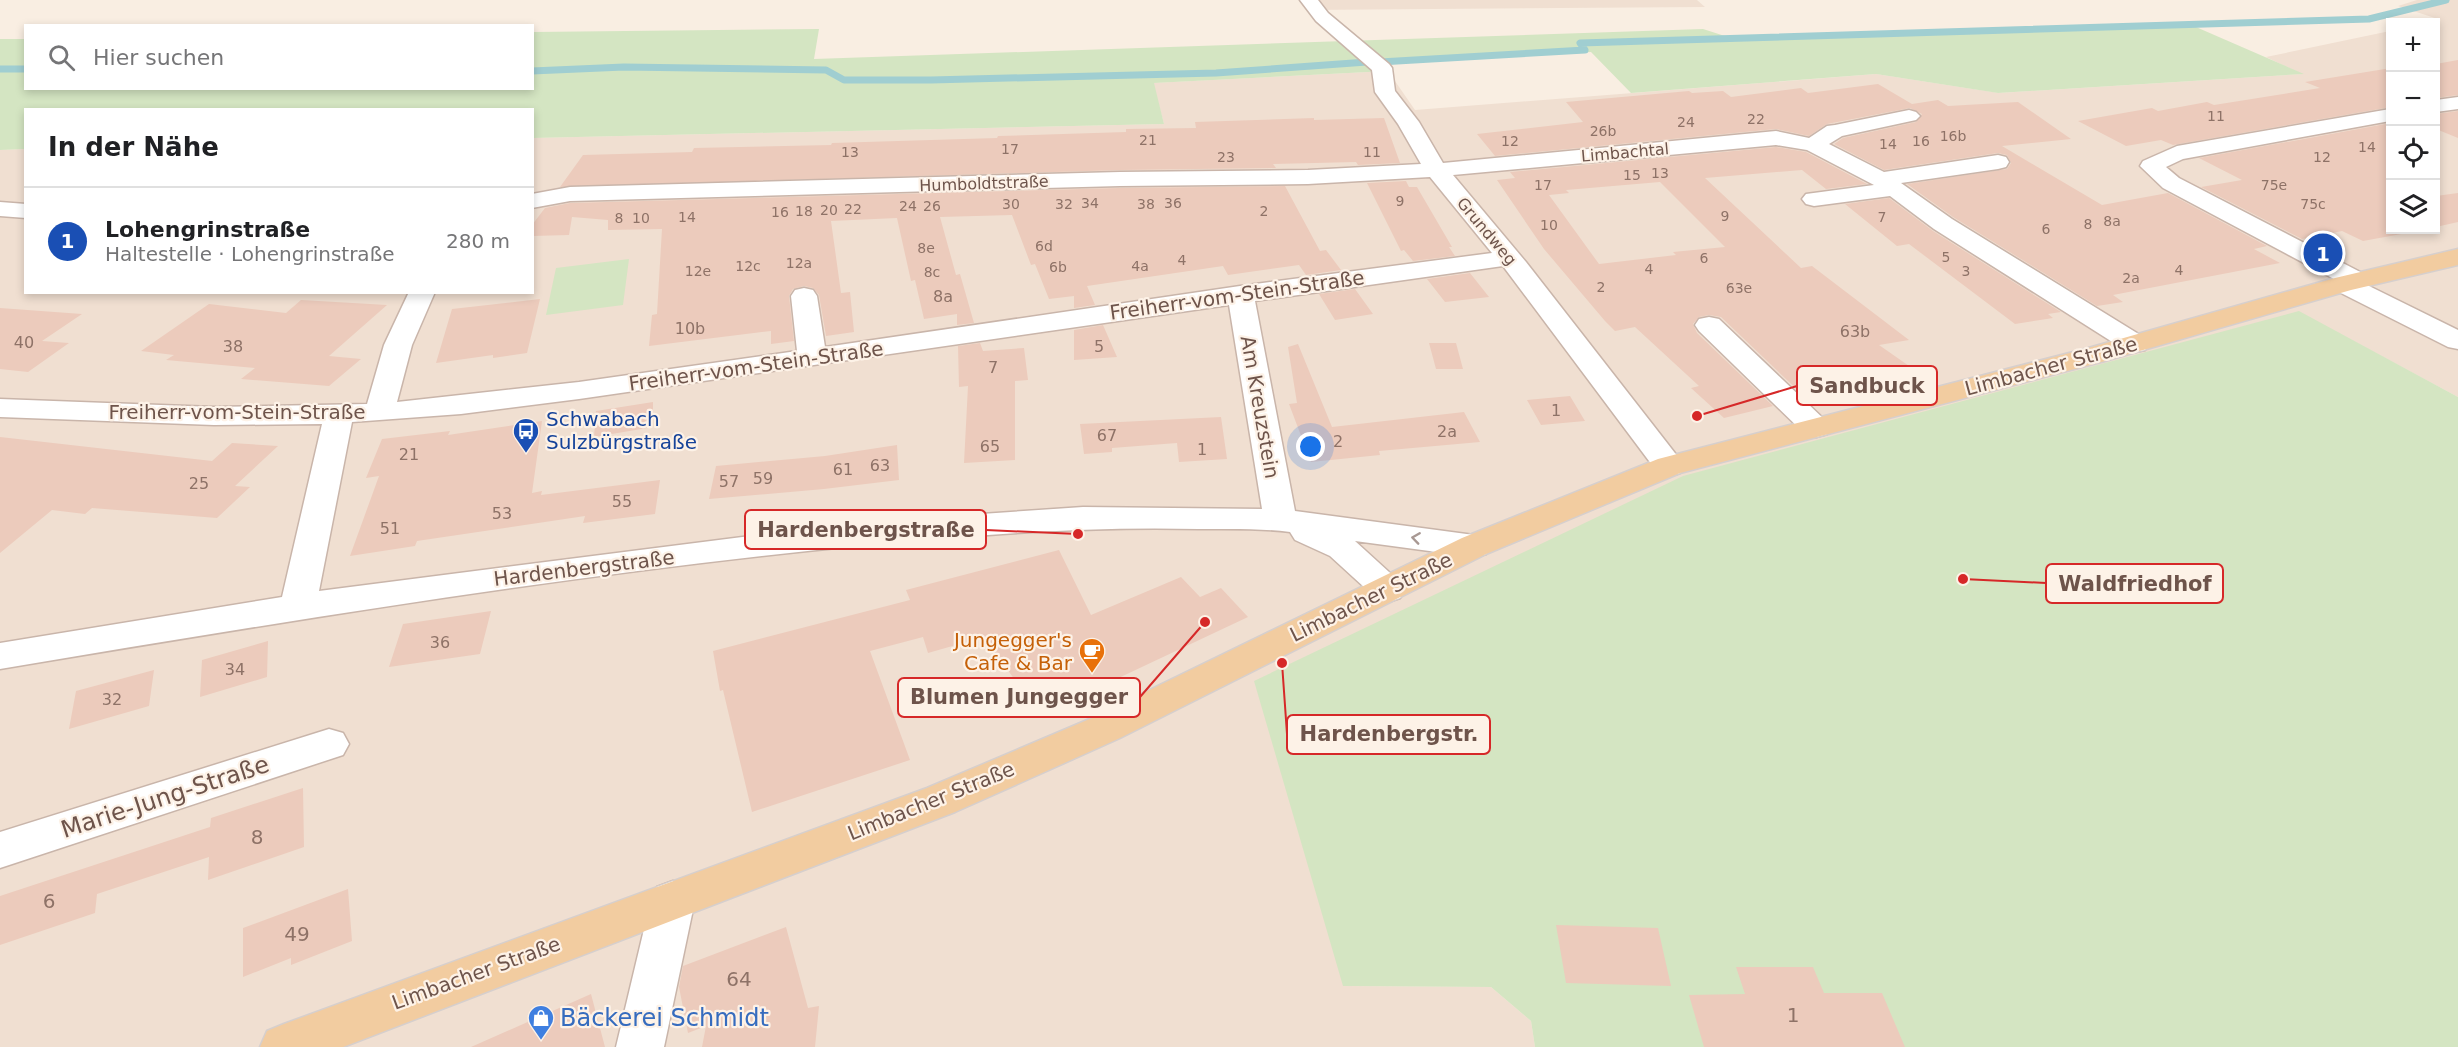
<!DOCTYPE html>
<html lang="de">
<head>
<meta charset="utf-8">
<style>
  :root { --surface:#fff; --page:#f6f6f6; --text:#202124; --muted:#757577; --line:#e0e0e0; --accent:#d93025 }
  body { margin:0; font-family:"DejaVu Sans",sans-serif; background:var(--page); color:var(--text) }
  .controls { position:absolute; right:18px; top:18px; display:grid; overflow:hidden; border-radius:0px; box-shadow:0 3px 9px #0003 }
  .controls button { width:54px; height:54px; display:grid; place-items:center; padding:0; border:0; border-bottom:2px solid var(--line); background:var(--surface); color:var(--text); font:30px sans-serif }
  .you { position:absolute; left:1311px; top:447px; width:21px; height:21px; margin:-15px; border:4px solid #fff; border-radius:50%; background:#1a73e8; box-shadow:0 0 0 9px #1a73e833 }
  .badge { display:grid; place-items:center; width:39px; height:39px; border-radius:50%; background:var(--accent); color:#fff; font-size:20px; font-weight:700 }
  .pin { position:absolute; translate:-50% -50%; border:3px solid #fff; box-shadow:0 2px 6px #0006 }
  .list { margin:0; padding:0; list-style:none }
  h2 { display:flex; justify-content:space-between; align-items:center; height:78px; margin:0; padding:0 24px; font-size:26px }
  h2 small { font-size:20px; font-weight:400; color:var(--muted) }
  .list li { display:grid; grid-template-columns:39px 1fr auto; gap:18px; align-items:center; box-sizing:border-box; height:108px; padding:0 24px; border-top:2px solid var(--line) }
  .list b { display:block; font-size:22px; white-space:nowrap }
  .list p { margin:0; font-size:20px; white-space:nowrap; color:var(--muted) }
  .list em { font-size:20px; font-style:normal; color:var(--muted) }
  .icon { flex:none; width:33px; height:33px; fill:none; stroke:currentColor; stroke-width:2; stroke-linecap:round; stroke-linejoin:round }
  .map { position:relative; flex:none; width:2458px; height:1047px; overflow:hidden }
  .search { position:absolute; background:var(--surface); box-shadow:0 3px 9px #0003; left:24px; top:24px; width:510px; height:66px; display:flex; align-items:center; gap:15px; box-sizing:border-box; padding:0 21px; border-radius:0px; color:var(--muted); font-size:22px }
  .panel { position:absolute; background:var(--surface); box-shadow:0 3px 9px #0003; left:24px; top:108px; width:510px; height:186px; border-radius:0px }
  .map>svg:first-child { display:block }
  .residential { fill:#f0dfd1 }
  .green { fill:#d4e5c2 }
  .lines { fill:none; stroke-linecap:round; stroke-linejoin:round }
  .stream { stroke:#a0ced1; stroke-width:7 }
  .building { fill:#eccbbc; fill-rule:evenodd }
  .minor-casing { stroke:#c9b5aa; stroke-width:3 }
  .major-casing { stroke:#d6cfcd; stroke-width:3 }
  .minor { fill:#fff; fill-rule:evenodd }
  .major { fill:#f2cca0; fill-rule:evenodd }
  .oneway { stroke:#a89893 }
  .labels { text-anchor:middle; stroke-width:4.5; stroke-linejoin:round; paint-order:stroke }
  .far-number-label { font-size:14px; fill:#8e7267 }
  .far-street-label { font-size:16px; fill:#6e544b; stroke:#fdf2e7 }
  .number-label { font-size:16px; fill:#8e7267 }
  .street-label { font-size:20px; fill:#6e544b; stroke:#fdf2e7 }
  .transit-label { font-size:20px; fill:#164399; stroke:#fdf2e7; text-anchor:start }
  .food-label { font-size:20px; fill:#c56008; stroke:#fdf2e7; text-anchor:end }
  .near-number-label { font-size:20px; fill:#8e7267 }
  .near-street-label { font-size:24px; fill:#6e544b; stroke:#fdf2e7 }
  .near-shop-label { font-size:24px; fill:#366cbe; stroke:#fdf2e7; text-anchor:start }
  .leader { fill:none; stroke:#d62828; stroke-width:2 }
  .callout-dot { fill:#d62828; stroke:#fdf2e7; stroke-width:2 }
  .callout { fill:#fdf2e7; stroke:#d62828; stroke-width:2 }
  .callout-label { font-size:21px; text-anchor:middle; font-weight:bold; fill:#6e544b }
</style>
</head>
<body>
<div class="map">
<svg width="2458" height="1047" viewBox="0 0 2458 1047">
  <rect width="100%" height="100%" fill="#f9eee2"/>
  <path class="residential" d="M1300 0H1697L1705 7 1307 10Z
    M2417 0H2458V397L2299 312 2108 363 1343 986 1491 987 1531 1021 1535 1047H0V150L25 149 26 292H532L533 138 1164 124 1153 83 1388 71 1415 110 1876 74 1999 93 2302 74 2266 57 2390 31V230H2436V22H2433L2441 20 2398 6Z"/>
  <path class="green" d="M2189 24 2304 74 1998 93 1876 74 1631 93 1591 52 1385 63 1388 71 1154 83 1164 124 533 138 532 110H26L25 149 0 150V39H25L26 88H532L533 32 819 29 814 59 1703 29 1728 37Z
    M629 259 623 305 546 315 556 268Z
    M2299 311 2458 397V1047H1535L1531 1021 1491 987 1343 986 1254 681 1683 476Z"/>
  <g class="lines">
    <path class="stream" d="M1380 62 1585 50 1580 43 2369 19 2446 0
      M0 69H26
      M532 71 624 67 826 70 844 80H931L1216 73 1367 62"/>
  </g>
  <path class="building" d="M2458 60V95L2436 98V64Z
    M2391 68V107L2173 145 2161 140 2126 146 2078 121 2152 108 2158 111 2207 102 2214 105 2320 88 2305 82Z
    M1878 84 1912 104 1938 100 1948 106 2018 102 2071 139 2002 146 2102 205 2168 193 2267 246 2254 249 2280 263 2113 295 2123 302 2097 306 1953 217 1907 184 2007 169 2011 163 2007 155 1998 153 1884 170 1834 144 1843 138 1916 122 1922 114 1910 108 1827 124 1809 136 1776 129 1495 156 1477 134 1583 122 1566 102 1689 91 1692 93 1723 91 1731 97 1801 88 1808 93Z
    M2458 111V138L2436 129V114Z
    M1314 118V120L1384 118 1400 163 1358 165 1356 162 1273 164 1276 168 1120 170 560 187 583 155 692 152 694 148 831 145 832 143 997 138 998 136 1126 132V129L1196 128 1195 122Z
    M2391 123V230H2423L2363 241 2342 231 2302 239 2201 187 2242 180 2199 158Z
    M1776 147 1806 152 1867 184 1826 189 1802 170 1705 178 1801 268 1812 266 1909 340 1879 345 1922 375 1808 400 1721 317 1709 315 1699 317 1693 324 1697 333 1773 406 1724 418 1691 388 1699 386 1635 327 1615 331 1605 321 1544 249 1497 180 1515 178 1510 172ZM1660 182 1725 247 1673 252 1676 255 1599 264 1549 195 1569 193 1566 190Z
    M1406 181 1409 187H1417L1452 247H1449L1455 256 1413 261 1404 250 1401 251 1367 183Z
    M1285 186 1320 251 1326 250 1341 270 1306 275 1299 265 1228 275 1223 266 1087 286 1095 305 1074 308V296L1049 299 1035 264 1031 265 1012 215 940 217 956 275 960 274 974 323 957 325V314L924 319 915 280 911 281 897 218 831 221 841 293 850 292 854 332 826 336 819 295 813 288 804 286 793 289 789 296 794 341 771 344V331L649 346 652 315 657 314 662 229 608 230V220L572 217 569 235 532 236V225L545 208 570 203 1120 188Z
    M2458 193V222L2436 227V196Z
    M1889 198 1933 231 2061 312 2048 314 2053 318 2015 324 1909 244 1897 246 1845 204Z
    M1470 273 1489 297 1445 302 1427 279Z
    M1355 289 1373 314 1335 320 1319 294Z
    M540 299 527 353 493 358V355L436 363 452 309Z
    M301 300 387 305 329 356 361 359 329 386 241 379 255 368 166 360 174 355 141 351 209 304 286 313Z
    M0 308 82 314 42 341 69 343 28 372 0 369Z
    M1103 325 1117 357 1074 360V330Z
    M980 343 983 351 1024 348 1028 380 1015 381V460L964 463 968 386 959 387 958 346Z
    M1429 343H1456L1463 369H1436Z
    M1298 344 1332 427 1464 412 1480 442 1379 451 1380 455 1311 462 1289 404 1297 403 1288 347Z
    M1570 396 1585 421 1541 425 1527 400Z
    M653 402V427L594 437 596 411Z
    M1221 417 1227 459 1179 462 1177 443 1112 448V452L1084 454 1080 424Z
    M542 421 532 493 542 491 541 495 660 480 655 514 583 523 585 516 417 541 415 546 350 556 379 476 366 478 382 439 450 431 448 435Z
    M0 437 212 461 232 443 278 446 235 486 250 487 217 518 92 508 85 514 52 510 0 553Z
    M897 445 899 480 824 489 709 499 716 466 825 456Z
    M1059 550 1091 615 1181 577 1200 597 1221 588 1248 617 1040 715 984 637 928 653 923 637 870 651 910 760 752 812 723 690 720 691 713 651 910 600 906 590Z
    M491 611 480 654 389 667 403 624Z
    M268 641 267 677 200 697 202 660Z
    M154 670 149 706 69 729 76 691Z
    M303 788 304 847 208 880 209 857 97 894 95 913 0 945V896L210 827 211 818Z
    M348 889 352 941 291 965V958L243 977V928Z
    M1556 925 1658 928 1671 986 1566 983Z
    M786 927 808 1008 819 1006 815 1047H702L706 1026 688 1033 679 987 683 966Z
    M1736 967H1813L1824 993H1882L1905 1047H1704L1689 995 1745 994Z
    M591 994 605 1047H471Z"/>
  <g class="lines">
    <g class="minor-casing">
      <path id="minor" d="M1300 0H1318L1328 13 1389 64 1392 68 1395 91 1419 122 1443 163 1776 131 1809 138 1827 126 1835 125 1909 110 1916 112 1920 116 1916 120 1842 136 1829 144 1884 172 1998 155 2006 157 2009 162 2006 167 1998 169 1901 183 1952 219 2145 338 2149 344 2145 350 2135 352 2125 350 1934 229 1890 196 1814 206 1806 204 1802 199 1806 194 1874 185 1807 150 1776 145 1453 175 1526 262 1685 466 1680 473 1669 476 1658 473 1503 266 1255 301 1295 511 1474 535 1486 538 1491 546 1486 554 1474 557 1355 541 1400 582 1405 590 1400 598 1388 602 1376 598 1330 556 1295 540 1290 532C1260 528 1229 529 1199 529 1088 526 977 535 867 545 576 573 288 621 0 669V643L282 597 322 424 214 425 0 417V399L214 407 367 404 384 345 409 292H435L412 345 397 402 579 382 797 351 791 296 795 290 804 288 813 290 817 296 825 347 1240 286 1492 253 1430 177 1308 184 1120 186 570 201 532 208V194L570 187 1120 172 1308 170 1421 164 1398 124 1375 92 1372 70 1316 21ZM1229 305 1262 509 1083 507 937 517 789 531 319 591 352 422 461 414 579 399Z
        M2458 97V109L2436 112V100Z
        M2390 109V121L2183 159 2166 167 2179 178 2366 275 2370 281 2367 285 2458 330V349L2448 347 2335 290 2331 284 2334 279 2163 188 2140 166 2143 161 2177 146Z
        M0 202 26 204V218L0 216Z
        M1709 317 1719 319 1827 422 1831 428 1827 434 1816 437 1805 434 1699 331 1695 325 1699 319Z
        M329 729 343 733 349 744 343 755 0 868V832Z
        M673 881 689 887 695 900 664 1047H616L651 900 657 887Z"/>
    </g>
    <g class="major-casing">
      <path id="major" d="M2458 249V265L2351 290 2105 361 1680 473 1486 554 1120 738 955 812 343 1047H260L267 1031 284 1024 927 788 1092 718 1462 538 1658 459 2085 349 2335 278Z"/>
    </g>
    <use href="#minor" class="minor"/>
    <use href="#major" class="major"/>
  </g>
  <defs><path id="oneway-chevron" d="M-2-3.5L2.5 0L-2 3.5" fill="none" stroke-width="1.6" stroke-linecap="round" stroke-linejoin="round" transform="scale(1.5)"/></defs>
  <use class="oneway" href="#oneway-chevron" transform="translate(1416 538) rotate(-172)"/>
  <defs>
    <g id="bus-pin" transform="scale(1.35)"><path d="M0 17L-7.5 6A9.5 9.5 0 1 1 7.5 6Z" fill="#1a4fb4" stroke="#fdf2e7"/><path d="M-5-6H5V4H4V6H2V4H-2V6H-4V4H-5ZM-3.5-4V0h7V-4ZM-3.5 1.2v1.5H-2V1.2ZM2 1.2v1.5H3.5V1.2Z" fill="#fff"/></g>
    <g id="cafe-pin" transform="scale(1.35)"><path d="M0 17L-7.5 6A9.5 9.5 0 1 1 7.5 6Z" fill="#e8710a" stroke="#fdf2e7"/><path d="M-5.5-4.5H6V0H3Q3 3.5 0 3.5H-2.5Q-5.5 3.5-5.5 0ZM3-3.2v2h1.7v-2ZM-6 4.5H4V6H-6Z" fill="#fff"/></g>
    <g id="shop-pin" transform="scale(1.35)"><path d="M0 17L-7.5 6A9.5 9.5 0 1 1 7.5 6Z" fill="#3f7fe0" stroke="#fdf2e7"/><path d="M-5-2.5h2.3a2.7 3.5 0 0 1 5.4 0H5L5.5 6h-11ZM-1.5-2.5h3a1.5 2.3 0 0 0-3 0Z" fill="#fff"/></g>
  </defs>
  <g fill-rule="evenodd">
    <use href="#bus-pin" x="526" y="431"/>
    <use href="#cafe-pin" x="1092" y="651"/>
    <use href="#shop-pin" x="541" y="1018"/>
  </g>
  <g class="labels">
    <g class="far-number-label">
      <text x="2216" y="121">11</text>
      <text x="1756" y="124">22</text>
      <text x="1686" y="127">24</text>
      <text x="1603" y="136">26b</text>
      <text x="1953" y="141">16b</text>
      <text x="1148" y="145">21</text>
      <text x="1510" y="146">12</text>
      <text x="1921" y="146">16</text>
      <text x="1888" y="149">14</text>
      <text x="2367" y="152">14</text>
      <text x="1010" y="154">17</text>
      <text x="850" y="157">13</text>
      <text x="1372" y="157">11</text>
      <text x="1226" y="162">23</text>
      <text x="2322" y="162">12</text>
      <text x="1660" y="178">13</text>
      <text x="1632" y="180">15</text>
      <text x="1543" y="190">17</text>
      <text x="2274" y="190">75e</text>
      <text x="1400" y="206">9</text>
      <text x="1090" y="208">34</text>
      <text x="1173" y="208">36</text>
      <text x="1011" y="209">30</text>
      <text x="1064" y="209">32</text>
      <text x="1146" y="209">38</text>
      <text x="2313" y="209">75c</text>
      <text x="908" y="211">24</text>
      <text x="932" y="211">26</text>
      <text x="853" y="214">22</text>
      <text x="829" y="215">20</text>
      <text x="804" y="216">18</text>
      <text x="1264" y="216">2</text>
      <text x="780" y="217">16</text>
      <text x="1725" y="221">9</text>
      <text x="687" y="222">14</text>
      <text x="1882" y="222">7</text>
      <text x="619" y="223">8</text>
      <text x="641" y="223">10</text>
      <text x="2112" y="226">8a</text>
      <text x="2088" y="229">8</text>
      <text x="1549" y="230">10</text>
      <text x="2046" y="234">6</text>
      <text x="1044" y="251">6d</text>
      <text x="926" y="253">8e</text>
      <text x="1946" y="262">5</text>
      <text x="1704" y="263">6</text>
      <text x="1182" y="265">4</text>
      <text x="799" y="268">12a</text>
      <text x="748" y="271">12c</text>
      <text x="1140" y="271">4a</text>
      <text x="1058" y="272">6b</text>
      <text x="1649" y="274">4</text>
      <text x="2179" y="275">4</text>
      <text x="698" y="276">12e</text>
      <text x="1966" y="276">3</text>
      <text x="932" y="277">8c</text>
      <text x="2131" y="283">2a</text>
      <text x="1601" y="292">2</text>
      <text x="1739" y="293">63e</text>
    </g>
    <g class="far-street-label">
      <text transform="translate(1625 152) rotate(-5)" y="6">Limbachtal</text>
      <text transform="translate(984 183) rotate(-2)" y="6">Humboldtstraße</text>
      <text transform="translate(1487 231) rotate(50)" y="6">Grundweg</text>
    </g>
    <g class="number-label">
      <text x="943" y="302">8a</text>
      <text x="690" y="334">10b</text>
      <text x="1855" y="337">63b</text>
      <text x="24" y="348">40</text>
      <text x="233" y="352">38</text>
      <text x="1099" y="352">5</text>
      <text x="993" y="373">7</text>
      <text x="1556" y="416">1</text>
      <text x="1447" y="437">2a</text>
      <text x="1107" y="441">67</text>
      <text x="1338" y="447">2</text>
      <text x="990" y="452">65</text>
      <text x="1202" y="455">1</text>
      <text x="409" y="460">21</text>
      <text x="880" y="471">63</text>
      <text x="843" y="475">61</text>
      <text x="763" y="484">59</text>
      <text x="729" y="487">57</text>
      <text x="199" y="489">25</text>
      <text x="622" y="507">55</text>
      <text x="502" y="519">53</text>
      <text x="390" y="534">51</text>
      <text x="440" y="648">36</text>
      <text x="235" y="675">34</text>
      <text x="112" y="705">32</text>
    </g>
    <g class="street-label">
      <text transform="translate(1237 295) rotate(-8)" y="7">Freiherr-vom-Stein-Straße</text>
      <text transform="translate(756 366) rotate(-8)" y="7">Freiherr-vom-Stein-Straße</text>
      <text transform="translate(2051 366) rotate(-15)" y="7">Limbacher Straße</text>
      <text transform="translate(1260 407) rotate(80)" y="7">Am Kreuzstein</text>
      <text x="237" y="419">Freiherr-vom-Stein-Straße</text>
      <text transform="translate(584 568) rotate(-7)" y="7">Hardenbergstraße</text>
      <text transform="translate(1371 597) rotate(-26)" y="7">Limbacher Straße</text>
      <text transform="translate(931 801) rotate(-22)" y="7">Limbacher Straße</text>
      <text transform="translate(476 973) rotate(-20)" y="7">Limbacher Straße</text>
    </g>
    <g class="transit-label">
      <text x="546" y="426">Schwabach<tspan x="546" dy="23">Sulzbürgstraße</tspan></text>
    </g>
    <g class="food-label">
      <text x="1072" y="647">Jungegger's<tspan x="1072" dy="23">Cafe &amp; Bar</tspan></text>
    </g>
    <g class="near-number-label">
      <text x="257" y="844">8</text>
      <text x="49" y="908">6</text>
      <text x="297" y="941">49</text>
      <text x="739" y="986">64</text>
      <text x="1793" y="1022">1</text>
    </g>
    <g class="near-street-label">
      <text transform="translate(165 797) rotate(-18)" y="8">Marie-Jung-Straße</text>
    </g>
    <g class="near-shop-label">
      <text x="560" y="1026">Bäckerei Schmidt</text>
    </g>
  </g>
  <path class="leader" d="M1697 416L1797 386M1078 534L986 530M1963 579L2046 583M1205 622L1140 697M1282 663L1287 734"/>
  <g class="callout-dot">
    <circle cx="1697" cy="416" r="6"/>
    <circle cx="1078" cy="534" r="6"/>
    <circle cx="1963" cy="579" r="6"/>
    <circle cx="1205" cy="622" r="6"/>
    <circle cx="1282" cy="663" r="6"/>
  </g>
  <g class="callout">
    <rect x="1797" y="366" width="140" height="39" rx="6"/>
    <rect x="745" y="510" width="241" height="39" rx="6"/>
    <rect x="2046" y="564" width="177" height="39" rx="6"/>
    <rect x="898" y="678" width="242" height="39" rx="6"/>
    <rect x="1287" y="715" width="203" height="39" rx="6"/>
  </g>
  <g class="callout-label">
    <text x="1867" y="393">Sandbuck</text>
    <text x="866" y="537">Hardenbergstraße</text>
    <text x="2135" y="591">Waldfriedhof</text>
    <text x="1019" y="704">Blumen Jungegger</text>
    <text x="1389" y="741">Hardenbergstr.</text>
  </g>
</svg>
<div class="controls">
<button>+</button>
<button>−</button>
<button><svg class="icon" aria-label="locate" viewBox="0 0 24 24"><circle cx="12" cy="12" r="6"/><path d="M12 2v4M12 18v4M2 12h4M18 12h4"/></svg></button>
<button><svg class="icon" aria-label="layers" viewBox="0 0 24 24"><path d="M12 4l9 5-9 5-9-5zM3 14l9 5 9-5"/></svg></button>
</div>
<div class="you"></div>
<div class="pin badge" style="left:2323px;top:253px;background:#1a4fb4">1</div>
<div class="search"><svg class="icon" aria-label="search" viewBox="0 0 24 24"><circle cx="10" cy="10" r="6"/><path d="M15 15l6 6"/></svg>Hier suchen</div>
<section class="panel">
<h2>In der Nähe<small></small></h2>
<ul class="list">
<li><span class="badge" style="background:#1a4fb4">1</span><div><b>Lohengrinstraße</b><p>Haltestelle · Lohengrinstraße</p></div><em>280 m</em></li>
</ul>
</section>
</div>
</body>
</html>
